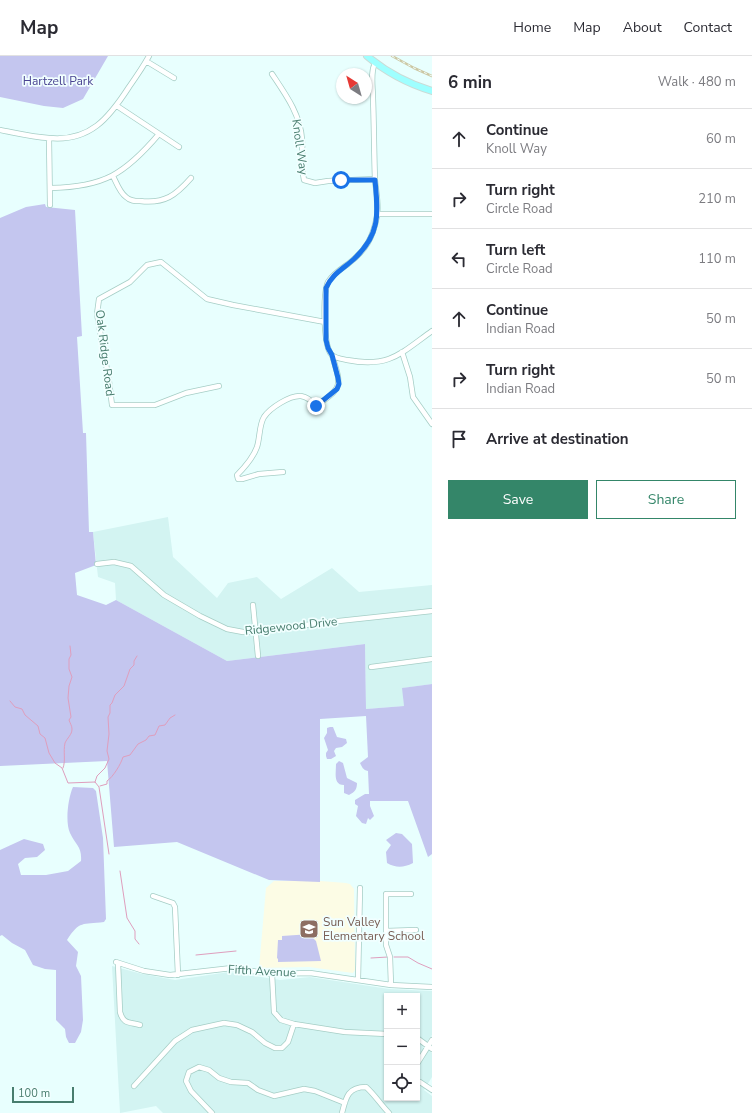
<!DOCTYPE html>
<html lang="en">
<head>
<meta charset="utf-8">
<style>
  :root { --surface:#fff; --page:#f7f7f7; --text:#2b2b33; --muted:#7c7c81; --line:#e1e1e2; --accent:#348669 }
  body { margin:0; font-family:"Nunito Sans",sans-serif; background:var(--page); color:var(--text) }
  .controls { position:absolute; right:12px; bottom:12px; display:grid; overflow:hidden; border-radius:0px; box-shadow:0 1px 3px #0004 }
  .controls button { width:36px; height:36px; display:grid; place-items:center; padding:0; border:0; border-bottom:1px solid var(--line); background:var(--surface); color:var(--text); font:20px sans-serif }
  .compass { position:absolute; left:336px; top:12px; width:36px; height:36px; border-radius:50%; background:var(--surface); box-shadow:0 1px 3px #0004; rotate:323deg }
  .scale { position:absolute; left:12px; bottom:10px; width:62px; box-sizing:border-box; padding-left:4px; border:2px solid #487d6e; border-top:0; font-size:11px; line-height:14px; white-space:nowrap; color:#487d6e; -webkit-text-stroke:3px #f1ffff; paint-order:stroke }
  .stop { position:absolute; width:12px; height:12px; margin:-9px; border:3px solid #1a73e8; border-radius:50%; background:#fff }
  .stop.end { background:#1a73e8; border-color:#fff; box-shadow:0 1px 4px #0008 }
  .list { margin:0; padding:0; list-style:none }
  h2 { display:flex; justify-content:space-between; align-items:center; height:52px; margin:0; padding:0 16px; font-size:17px }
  h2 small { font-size:13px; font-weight:400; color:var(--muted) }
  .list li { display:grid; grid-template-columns:26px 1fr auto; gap:12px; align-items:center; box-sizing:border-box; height:60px; padding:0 16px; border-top:1px solid var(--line) }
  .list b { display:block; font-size:15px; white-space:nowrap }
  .list p { margin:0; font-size:13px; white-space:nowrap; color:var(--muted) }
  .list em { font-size:13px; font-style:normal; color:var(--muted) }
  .actions { display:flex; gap:8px; padding:12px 16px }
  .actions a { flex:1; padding:9px 0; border:1px solid var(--accent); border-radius:0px; text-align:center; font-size:14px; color:var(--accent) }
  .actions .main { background:var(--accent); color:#fff }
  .icon { flex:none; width:22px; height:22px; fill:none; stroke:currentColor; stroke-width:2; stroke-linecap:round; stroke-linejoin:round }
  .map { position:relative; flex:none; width:432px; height:1057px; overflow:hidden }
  header { display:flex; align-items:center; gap:24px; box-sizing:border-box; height:56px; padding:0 20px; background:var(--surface); border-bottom:1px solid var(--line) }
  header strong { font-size:19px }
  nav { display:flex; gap:22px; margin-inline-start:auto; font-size:14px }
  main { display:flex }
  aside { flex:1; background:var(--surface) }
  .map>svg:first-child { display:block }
  .residential { fill:#d3f4f2; fill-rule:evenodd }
  .education { fill:#fcfce5 }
  .green { fill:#c4c6ef }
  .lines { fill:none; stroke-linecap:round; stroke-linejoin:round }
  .stream { stroke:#df9ebd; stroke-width:1 }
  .minor-casing { stroke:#a6cec6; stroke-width:6 }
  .major-casing { stroke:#ccdbd6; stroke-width:8 }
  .minor { stroke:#fff; stroke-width:4.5 }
  .major { stroke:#9fffff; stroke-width:6 }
  .rail-casing { stroke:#ccc8a4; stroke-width:2.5 }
  .rail { stroke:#f1ffff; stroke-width:1; stroke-dasharray:3; stroke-linecap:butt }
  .route { stroke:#1a73e8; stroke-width:5 }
  .labels { text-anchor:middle; stroke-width:3.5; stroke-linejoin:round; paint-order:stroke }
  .park-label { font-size:12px; fill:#494391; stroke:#f1ffff }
  .street-label { font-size:12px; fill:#487d6e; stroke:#f1ffff }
  .education-label { font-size:12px; fill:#785e54; stroke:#f1ffff; text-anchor:start }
</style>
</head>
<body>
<header>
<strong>Map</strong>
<nav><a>Home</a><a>Map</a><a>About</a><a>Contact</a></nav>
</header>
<main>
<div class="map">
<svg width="432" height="1057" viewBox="0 0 432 1057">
  <rect width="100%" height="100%" fill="#e8fffe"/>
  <path class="residential" d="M168 461 173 501 217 542 228 527 257 521 281 543 332 512 359 536 432 529V628L403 632 404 650 366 653 365 588 227 605 116 544 115 527 98 521 93 476Z
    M112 910 142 918 175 924 229 916 280 924 310 921 389 933 432 935V979L423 991 432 997V1021L424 1034 432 1040V1057H163L156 1050 120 1057ZM387 940H417V1042H387Z"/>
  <path class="education" d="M295 823 346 827 350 828 354 833 355 914 353 917 309 911 259 912 266 832 274 825H295Z"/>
  <path class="green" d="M0 0H108L83 43 63 52 44 50 0 41Z
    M45 148 46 151 75 154 82 280 77 281 83 377H86L89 476H93L96 509 75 517 77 539 106 549 116 544 227 605 365 588 366 653 404 650 402 632 432 628V798L428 801 408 745H370V750L374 760 370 764 368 762 366 768 362 767 356 760 358 750 355 748V744L365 738H369L368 715C363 714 362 711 360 707L368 701 366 660 320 663V826L269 824 177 786 114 791 107 705 0 710V162L26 151Z
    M330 671H333L337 681 346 683 347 687 342 691 336 692 334 695 336 700 331 703H327L326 700V697L328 694 324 682 327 677V672Z
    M339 705 343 707 347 722 357 727C357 733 355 736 349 739L344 737V729C333 729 336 717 336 708Z
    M73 731 93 732 96 735 103 782 106 863 104 866C82 869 80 864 67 884L78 896 76 910 81 920 83 964 81 976 75 987H69L66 981 65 973 56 964V914L45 913 33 909 25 894 12 887 2 879 0 880V794L24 783 43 788 45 794 37 801 25 802 18 808 21 819H46L68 815 81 805C82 790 76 790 70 777 65 766 68 742 73 731Z
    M396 777 402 778 412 788 413 807C403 812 396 812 387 807L386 796 391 789 386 784Z
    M311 878 314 881 313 882 316 885 321 905 278 906V903L277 902 278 884H282V880Z"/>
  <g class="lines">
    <path class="stream" d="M10 645 15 651 22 653 25 659 38 670 40 678 45 682 49 697 55 707 62 712 68 727 95 726 99 731 109 798
      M63 712C66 704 63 696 65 687 67 682 72 679 72 673 72 670 70 667 69 664L71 661 68 642 69 630 72 621 69 613V603L71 599 70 590
      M95 726 97 720 105 712 109 703 107 695 109 678 108 661 110 657V649L112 647 115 639 124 630 130 613 134 609V605L137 600
      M100 730 107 728V725C113 721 121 708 123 701L130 699 138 688 146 684 149 680 155 679 159 670 165 669 170 662 175 659
      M120 815 127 862 135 875V883L139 888
      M196 899 236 895
      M394 901H408L418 907 432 913
      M371 902 388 901"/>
    <g class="minor-casing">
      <path id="minor" d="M146 5 174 22
        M375 7C370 17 373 31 373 42 374 69 374 97 375 124 376 135 379 149 377 160 373 182 366 194 348 208 341 213 333 218 328 226 323 237 323 288 331 298 334 302 342 303 347 304 389 312 400 298 432 275
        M272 18C286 39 300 58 302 83 303 97 301 110 304 124L315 127 328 125 375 123
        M117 50 179 91
        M0 74C16 77 32 81 49 82 90 86 109 62 129 31 136 21 143 11 149 0
        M49 83 50 149
        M113 120C116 126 120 137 126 141 130 145 135 145 140 145 165 148 176 139 191 122
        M51 132C104 131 125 118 159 78
        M378 158H432
        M402 296 410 321 413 341 432 368
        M219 330 186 337 155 349H112L109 325 97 258 99 243 130 226 147 209 161 206 207 243 233 249 325 266
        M283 416 259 418 242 423H238L237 419C245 411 253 402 257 391 260 382 259 369 264 361 270 352 290 339 301 340 308 341 312 345 316 350 344 331 341 329 332 299
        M97 508 114 506 131 510 164 539 200 560 227 573 243 576H256L320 567 432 555
        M253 549 258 600
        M371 611 432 603
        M153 840 173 847 175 851 178 919
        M386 875 416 874
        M116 906 144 915 170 919 232 912 272 918 310 917 391 929 432 931
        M118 907 120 956C123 968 129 966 140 969
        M272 918 274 956 281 964 294 968 345 976 387 978
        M358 924 360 832
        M391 929 390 901 386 889V838H411
        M417 982 432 993
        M432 984 417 1008V1024L432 1034
        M134 1030 175 985 192 974 224 967 237 969 252 976 265 987 275 992H282L288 986 294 968
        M212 1057 191 1035 186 1025 189 1016 199 1011 209 1014 219 1022 231 1026 248 1027 258 1034 274 1040 304 1033 315 1035 345 1047
        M342 1057C346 1041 348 1031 366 1031 375 1039 381 1049 389 1057"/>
    </g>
    <g class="major-casing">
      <path id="major" d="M367 0C386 16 409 28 432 35"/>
    </g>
    <use href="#minor" class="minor"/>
    <use href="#major" class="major"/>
    <g class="rail-casing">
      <path id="rail" d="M392 0 414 12 432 20"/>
    </g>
    <use href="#rail" class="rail"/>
  </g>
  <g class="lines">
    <path class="route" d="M316 350 337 333 339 328 338 322 332 299 328 292 326 284V232C332 218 343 213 354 203 381 178 378 157 375 124H341"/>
  </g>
  <defs>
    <g id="school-square" transform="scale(1)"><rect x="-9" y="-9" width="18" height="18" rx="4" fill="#8d6e63" stroke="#f1ffff"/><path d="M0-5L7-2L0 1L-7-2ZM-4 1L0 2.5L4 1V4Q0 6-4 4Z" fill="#fff"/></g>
  </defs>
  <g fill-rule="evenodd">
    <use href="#school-square" x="309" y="873"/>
  </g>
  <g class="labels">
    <g class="park-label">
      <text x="58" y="29">Hartzell Park</text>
    </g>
    <g class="street-label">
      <text transform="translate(300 91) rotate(82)" y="4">Knoll Way</text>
      <text transform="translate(105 297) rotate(83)" y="4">Oak Ridge Road</text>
      <text transform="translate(291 570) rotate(-6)" y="4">Ridgewood Drive</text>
      <text transform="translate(262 915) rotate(3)" y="4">Fifth Avenue</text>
    </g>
    <g class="education-label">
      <text x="323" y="870">Sun Valley<tspan x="323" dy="14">Elementary School</tspan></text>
    </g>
  </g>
</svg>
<div class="controls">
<button>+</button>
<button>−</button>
<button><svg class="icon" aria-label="locate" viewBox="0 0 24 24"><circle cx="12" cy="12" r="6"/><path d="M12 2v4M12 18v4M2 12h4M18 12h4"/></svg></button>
</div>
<svg class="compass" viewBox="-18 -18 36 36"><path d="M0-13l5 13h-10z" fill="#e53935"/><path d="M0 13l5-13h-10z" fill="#7c7c81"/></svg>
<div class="scale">100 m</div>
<div class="stop" style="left:341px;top:124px"></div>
<div class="stop end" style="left:316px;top:350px"></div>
</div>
<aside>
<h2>6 min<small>Walk · 480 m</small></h2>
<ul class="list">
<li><svg class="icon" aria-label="ahead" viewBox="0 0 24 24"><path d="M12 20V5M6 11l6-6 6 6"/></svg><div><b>Continue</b><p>Knoll Way</p></div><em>60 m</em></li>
<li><svg class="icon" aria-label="right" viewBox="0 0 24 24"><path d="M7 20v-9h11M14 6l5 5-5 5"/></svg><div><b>Turn right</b><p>Circle Road</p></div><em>210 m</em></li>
<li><svg class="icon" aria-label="left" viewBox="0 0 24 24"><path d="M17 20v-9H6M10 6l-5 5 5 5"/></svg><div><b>Turn left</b><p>Circle Road</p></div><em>110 m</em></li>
<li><svg class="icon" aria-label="ahead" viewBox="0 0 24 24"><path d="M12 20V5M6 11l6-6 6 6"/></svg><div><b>Continue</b><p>Indian Road</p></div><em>50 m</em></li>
<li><svg class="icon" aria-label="right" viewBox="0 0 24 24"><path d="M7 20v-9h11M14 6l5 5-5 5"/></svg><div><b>Turn right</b><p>Indian Road</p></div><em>50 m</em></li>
<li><svg class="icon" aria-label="arrive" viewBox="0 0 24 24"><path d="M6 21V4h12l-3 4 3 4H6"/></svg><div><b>Arrive at destination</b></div></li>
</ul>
<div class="actions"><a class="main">Save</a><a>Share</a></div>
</aside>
</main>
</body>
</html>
